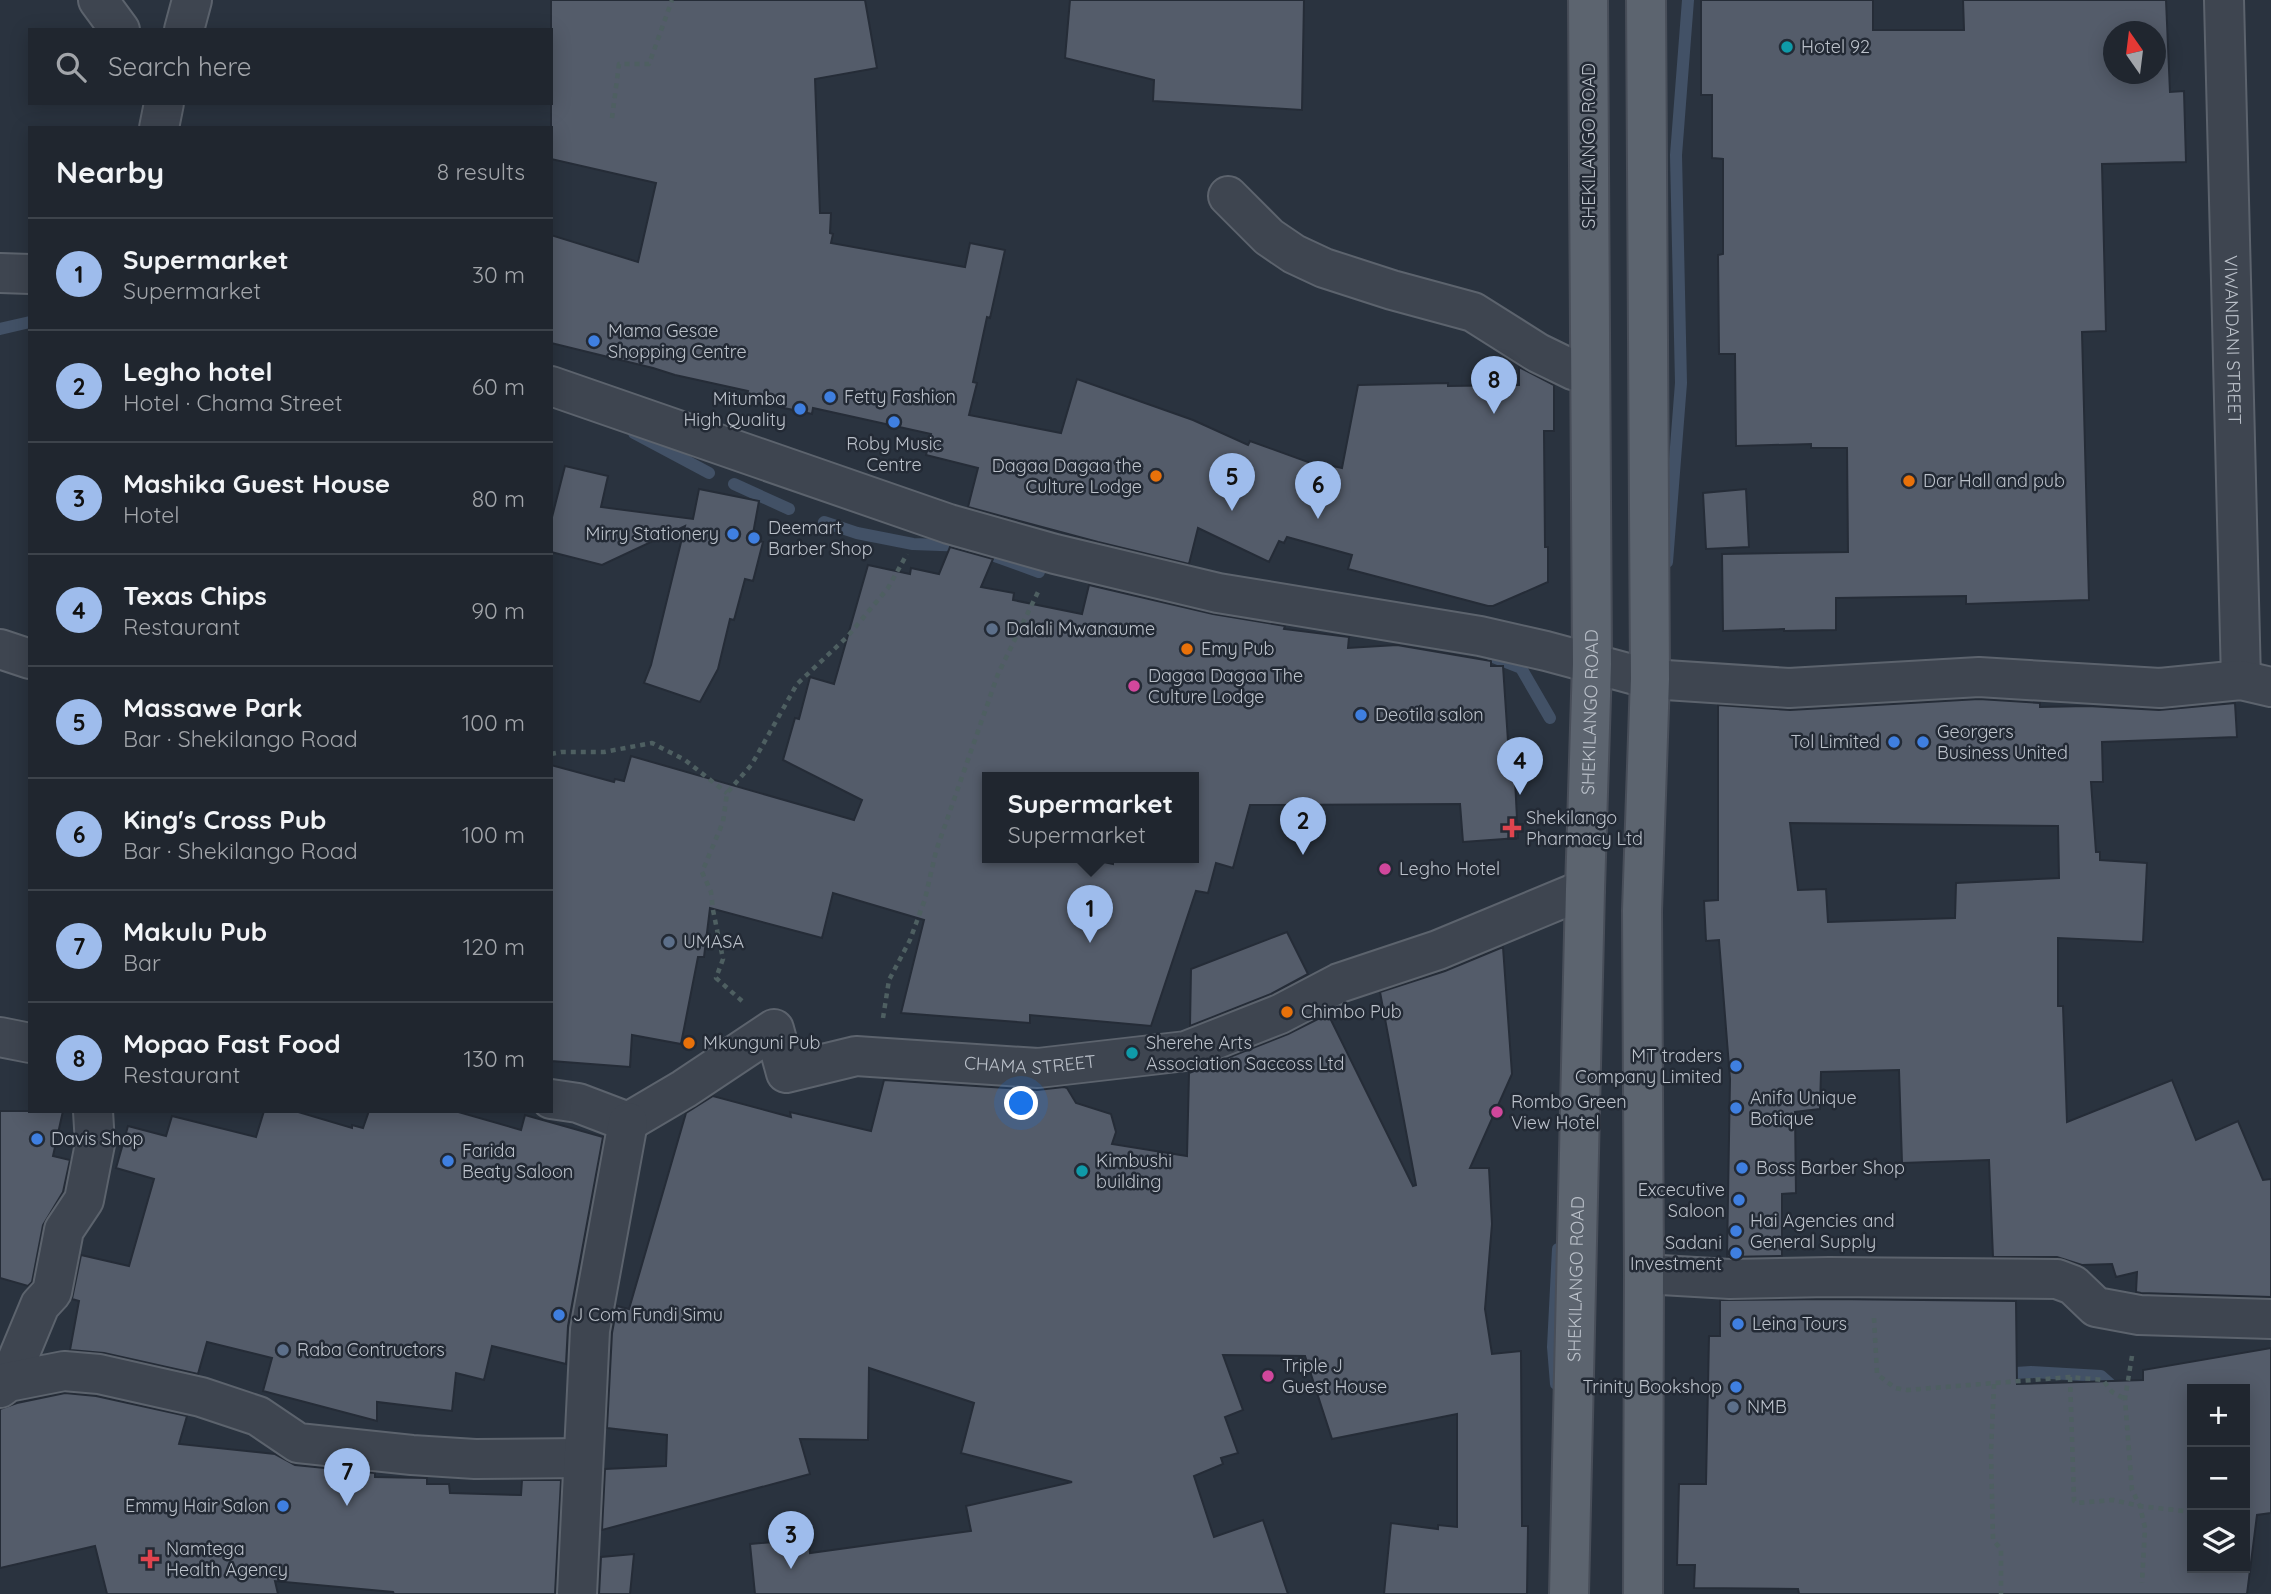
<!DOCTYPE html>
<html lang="en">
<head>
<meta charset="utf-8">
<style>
  :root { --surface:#20262f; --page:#2d323b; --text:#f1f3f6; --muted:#a2a5aa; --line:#3d434b; --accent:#9ebcec }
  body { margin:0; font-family:Quicksand,sans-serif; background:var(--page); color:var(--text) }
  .controls { position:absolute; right:21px; bottom:21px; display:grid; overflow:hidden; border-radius:0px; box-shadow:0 4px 18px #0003 }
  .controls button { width:63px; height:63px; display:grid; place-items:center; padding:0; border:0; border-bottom:2px solid var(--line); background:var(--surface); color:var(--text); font:35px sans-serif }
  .compass { position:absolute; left:2103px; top:21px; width:63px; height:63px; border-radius:50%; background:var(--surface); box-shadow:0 4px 18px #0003; rotate:346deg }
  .you { position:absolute; left:1022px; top:1104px; width:24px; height:24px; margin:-18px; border:5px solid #fff; border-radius:50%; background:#1a73e8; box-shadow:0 0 0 10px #1a73e833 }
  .badge { display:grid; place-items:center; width:46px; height:46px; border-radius:50%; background:var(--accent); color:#111; font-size:23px; font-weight:700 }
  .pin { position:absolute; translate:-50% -58px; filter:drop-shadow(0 2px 4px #0008) }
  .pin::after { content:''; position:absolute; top:37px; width:24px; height:21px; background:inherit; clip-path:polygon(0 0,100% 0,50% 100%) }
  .popup { position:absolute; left:982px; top:772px; width:217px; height:91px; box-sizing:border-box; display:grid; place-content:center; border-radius:0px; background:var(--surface); filter:drop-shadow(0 2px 5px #0005); font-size:23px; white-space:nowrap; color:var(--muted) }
  .popup b { font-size:26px; color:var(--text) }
  .popup::after { content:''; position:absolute; left:50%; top:100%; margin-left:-14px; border:14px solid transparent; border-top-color:var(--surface) }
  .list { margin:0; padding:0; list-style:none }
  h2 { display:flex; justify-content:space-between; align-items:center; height:91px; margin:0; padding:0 28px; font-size:30px }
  h2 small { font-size:23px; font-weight:400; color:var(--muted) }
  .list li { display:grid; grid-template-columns:46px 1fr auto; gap:21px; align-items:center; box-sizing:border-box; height:112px; padding:0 28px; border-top:2px solid var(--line) }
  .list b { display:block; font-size:26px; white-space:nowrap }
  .list p { margin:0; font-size:23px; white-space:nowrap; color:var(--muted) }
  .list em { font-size:23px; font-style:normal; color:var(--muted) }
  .icon { flex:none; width:38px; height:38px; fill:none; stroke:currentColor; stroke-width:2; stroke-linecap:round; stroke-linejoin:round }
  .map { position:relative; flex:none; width:2271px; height:1594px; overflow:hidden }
  .search { position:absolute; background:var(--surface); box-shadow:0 4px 18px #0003; left:28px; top:28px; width:525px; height:77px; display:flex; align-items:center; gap:18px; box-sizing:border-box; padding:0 24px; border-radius:0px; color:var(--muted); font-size:26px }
  .panel { position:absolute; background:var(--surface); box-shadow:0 4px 18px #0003; left:28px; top:126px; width:525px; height:987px; border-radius:0px }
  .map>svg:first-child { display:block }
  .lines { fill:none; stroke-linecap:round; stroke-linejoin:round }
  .stream { stroke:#425166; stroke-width:12 }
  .building { fill:#545c6a; stroke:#252c37; stroke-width:2; fill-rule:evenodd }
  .minor-casing { stroke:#5c636d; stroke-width:42 }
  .major-casing { stroke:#484e59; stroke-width:42 }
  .path { stroke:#4e5f61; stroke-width:4.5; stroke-dasharray:5 5; stroke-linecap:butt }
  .minor { stroke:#3e4550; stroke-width:38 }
  .major { stroke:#5c646f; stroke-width:38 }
  .culture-dot { fill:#0f9aa8; stroke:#232a35; stroke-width:2.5 }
  .shop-dot { fill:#3f7fe0; stroke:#232a35; stroke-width:2.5 }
  .food-dot { fill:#e8710a; stroke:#232a35; stroke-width:2.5 }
  .service-dot { fill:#5c6f8a; stroke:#232a35; stroke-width:2.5 }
  .hotel-dot { fill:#d1479c; stroke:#232a35; stroke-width:2.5 }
  .health-dot { fill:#e0444e; stroke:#232a35; stroke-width:2.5 }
  .labels { text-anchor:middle; stroke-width:5; stroke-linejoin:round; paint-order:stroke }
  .poi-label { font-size:18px; fill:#bbc1ca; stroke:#232a35; text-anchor:start }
  .street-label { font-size:18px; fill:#bbc1ca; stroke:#232a35 }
</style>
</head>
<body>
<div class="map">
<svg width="2271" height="1594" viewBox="0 0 2271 1594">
  <rect width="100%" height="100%" fill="#2a333f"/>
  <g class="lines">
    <path class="stream" d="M0 329 30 322
      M634 433 709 473
      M734 484 789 509
      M824 522 857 533 913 544 968 546
      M995 556 1039 572
      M1667 562 1681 383 1676 155 1688 0
      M1493 657 1521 668 1550 718
      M2000 1374 2031 1372 2101 1376 2119 1392
      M1556 1384 1553 1347 1558 1249"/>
  </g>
  <path class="building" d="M551 0H865L877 68 815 79 820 213H831L830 233 833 234 831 243 965 267 970 243 1005 250 990 318 987 317 973 382 977 383 969 415 1061 433 1077 379 1193 420 1248 445 1250 441 1333 471V466L1342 468 1358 385 1448 383V386L1519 385V367L1554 385V431H1544L1545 547H1548V582L1493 606H1488L1348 569 1352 555 1287 537 1284 543 1279 541 1269 562 1198 528 1189 564 1098 542 968 507 978 468 926 455 931 434 813 408 812 414 746 400 748 391 675 375 653 368 551 343V235L638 262 656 183 551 159Z
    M1070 0H1304L1302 110 1153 101 1154 80 1065 58Z
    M1701 0H1873V30H1964L1963 0H2166L2170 92 2184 91 2186 162 2102 164 2106 331 2082 332 2089 600 1966 604V596L1836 598V630L1784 631V629L1723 631 1722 554 1848 552 1847 448H1811V444L1736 446 1735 354H1719L1718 255 1723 254V159L1712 158V95H1701ZM2113 32H2155V74H2113Z
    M565 466 608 476 601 507 693 519 699 489 759 501 752 539 763 542 753 581 745 579 734 620 730 619 718 669 700 702 644 683 651 665 685 526 602 565 551 552V521Z
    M1746 489 1749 547 1706 549 1703 493Z
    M950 547 993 559 981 587 1014 593 1013 600 1082 614 1089 585 1213 614 1285 626 1284 629 1349 637 1348 648 1397 645 1491 661V666H1503L1508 741 1513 740 1518 838 1463 842 1460 804 1250 805 1233 868 1216 863 1208 893 1196 891 1151 1026 1030 1015V1023L901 1013 924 920 833 893 822 938 710 908 704 957H698L681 1044 632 1035 630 1067 551 1061V765L614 782 615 779 624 781 631 756 854 820 862 800 783 760 795 718 799 719 810 677 834 684 868 565 910 574 911 568 939 574ZM987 777H1193V857H1113V864L1080 857H987Z
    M1979 699 2040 703V707L2088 706 2159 710 2235 703 2237 737 2102 742 2103 782H2091L2096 852H2100V860L2147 863 2143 942 2058 938V1006H2063L2067 1122 2172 1080 2196 1140 2238 1121 2263 1180 2271 1179V1297L2141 1293 2136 1292 2137 1272 2116 1277 2112 1264 2082 1265 2057 1257H1993L1989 1160 1902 1163 1899 1070 1821 1072 1820 1109 1795 1112 1796 1193 1782 1194V1256L1727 1257 1730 1079 1719 940 1706 941 1704 901 1718 900V705L1790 710ZM1790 823 2058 826 2059 878 1956 883 1955 918 1828 922 1826 889 1798 890Z
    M1287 932 1308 974 1271 994 1190 1026 1191 969Z
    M1503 947 1512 1074 1470 1168H1489L1492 1224 1485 1309 1492 1354 1521 1351 1522 1526H1528L1527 1594H1384L1391 1523 1438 1529V1525L1457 1527V1414L1332 1439 1305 1356 1223 1355 1243 1410 1225 1417 1238 1453 1221 1458 1223 1464 1194 1476 1214 1537 1263 1520 1288 1594H755L750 1544 809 1539 810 1553 971 1531 966 1506 1072 1482 961 1453 974 1403 869 1368 868 1440 800 1439 810 1474 602 1530 605 1469 666 1466 667 1435 607 1428 612 1333 617 1306 629 1309 686 1113 713 1096 791 1117 790 1112 871 1131 884 1080 1037 1090 1064 1087 1067 1088 1076 1103 1111 1114 1116 1132 1112 1144 1187 1156 1189 1073 1288 1034 1328 1014 1413 1186 1416 1185 1380 992 1445 971Z
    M0 1111H63L53 1156 70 1160 63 1192 43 1225 32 1282 28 1286 0 1278Z
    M264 1111H295L352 1128V1125L363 1128 369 1111H455L521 1130 525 1115 603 1137 568 1326 566 1364 492 1346 484 1380 456 1373 452 1411 377 1402V1421L263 1391 272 1358 207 1342 198 1374 104 1353 70 1350 79 1301 72 1299 81 1255 129 1266 154 1179 116 1168 128 1126 166 1136 172 1116 256 1137Z
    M1829 1299 2016 1301 2017 1384 2143 1380V1370L2271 1348V1513L2257 1515 2247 1594H1799L1798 1589 1694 1588 1695 1565H1677L1679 1484H1706L1709 1336H1720V1300ZM2192 1389H2245V1568H2192Z
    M65 1393 96 1396 187 1416 179 1444 275 1454 295 1465 375 1473V1477L427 1478V1484H449L450 1493 521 1495 522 1480H561L555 1594H394L393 1592 275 1581 278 1594H107L95 1546 0 1568V1409L17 1403Z
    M634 1554 630 1594H599L601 1557Z"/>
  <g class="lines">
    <g class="minor-casing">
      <g id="minor">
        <path d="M98 0 120 30"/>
        <path id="s1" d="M2224 0 2241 680"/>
        <path d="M184 30 192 0"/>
        <path d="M159 128 164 103"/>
        <path d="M1228 196 1269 237 1294 254 1324 268 1392 290 1473 312 1538 353 1573 370 1590 375"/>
        <path d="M0 273 30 274"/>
        <path d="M551 386 949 524 1055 554 1218 593 1480 636 1546 651 1650 679 1789 688 1979 677 2160 688 2241 680 2271 687"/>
        <path d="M0 649 30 659"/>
        <path d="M0 1037 30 1043"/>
        <path id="s2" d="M551 1099 578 1103 628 1122 684 1089 774 1029 786 1073 856 1056 1038 1068 1186 1051 1280 1014 1339 983 1438 950 1585 889"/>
        <path d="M1644 1274 1730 1279 1829 1277 2057 1279 2073 1285 2096 1307 2139 1315 2271 1319"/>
        <path d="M8 1382 40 1305 52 1292 64 1230 84 1200 95 1144 93 1111"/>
        <path d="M0 1388 8 1382 64 1371 99 1374 201 1397 258 1416 298 1443 412 1455 475 1459 583 1458"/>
        <path d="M577 1594 590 1330 628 1122"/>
      </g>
    </g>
    <g class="major-casing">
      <g id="major">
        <path id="s3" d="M1569 1594 1585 889 1592 664 1588 0"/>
        <path d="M1643 1594 1644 1274 1642 911 1650 679 1646 0"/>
      </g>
    </g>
    <path class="path" d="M612 118 619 64H649L672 0
      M551 754 561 752H604L652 743 685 760 727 793
      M742 1001 716 978 723 959 713 910 711 892 702 872 723 822 727 793 752 764 797 684 847 637 888 588 907 554
      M883 1018 889 980 910 940 925 899 936 851 998 674 1039 590
      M1874 1318 1877 1374 1895 1388 1907 1390 2070 1377 2103 1380 2112 1392 2125 1399
      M2132 1356 2125 1399 2132 1490 2140 1506 2145 1528 2142 1583
      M2070 1377 2074 1501 2077 1503 2113 1500 2140 1506 2192 1512
      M1994 1384 1991 1452 1993 1540 2001 1549V1594"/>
    <use href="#minor" class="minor"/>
    <use href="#major" class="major"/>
  </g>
  <g class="culture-dot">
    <circle cx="1787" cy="47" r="7"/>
    <circle cx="1132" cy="1053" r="7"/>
    <circle cx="1082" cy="1171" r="7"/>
  </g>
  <g class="shop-dot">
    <circle cx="594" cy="341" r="7"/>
    <circle cx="830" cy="397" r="7"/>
    <circle cx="800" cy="409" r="7"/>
    <circle cx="894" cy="422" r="7"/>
    <circle cx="733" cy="534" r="7"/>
    <circle cx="754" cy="538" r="7"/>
    <circle cx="1361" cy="715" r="7"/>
    <circle cx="1894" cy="742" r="7"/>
    <circle cx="1923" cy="742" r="7"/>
    <circle cx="1736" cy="1066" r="7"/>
    <circle cx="1736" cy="1108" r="7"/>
    <circle cx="37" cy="1139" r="7"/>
    <circle cx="448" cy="1161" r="7"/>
    <circle cx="1742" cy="1168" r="7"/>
    <circle cx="1739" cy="1200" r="7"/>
    <circle cx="1736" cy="1231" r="7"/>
    <circle cx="1736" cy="1253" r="7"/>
    <circle cx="559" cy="1315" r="7"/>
    <circle cx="1738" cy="1324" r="7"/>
    <circle cx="1736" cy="1387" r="7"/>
    <circle cx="283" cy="1506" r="7"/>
  </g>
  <g class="food-dot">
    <circle cx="1156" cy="476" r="7"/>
    <circle cx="1909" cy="481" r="7"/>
    <circle cx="1187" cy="649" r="7"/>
    <circle cx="1287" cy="1012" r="7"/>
    <circle cx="689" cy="1043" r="7"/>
  </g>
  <g class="service-dot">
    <circle cx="992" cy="629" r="7"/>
    <circle cx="669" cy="942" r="7"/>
    <circle cx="283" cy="1350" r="7"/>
    <circle cx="1733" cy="1407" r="7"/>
  </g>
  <g class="hotel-dot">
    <circle cx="1134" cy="686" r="7"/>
    <circle cx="1385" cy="869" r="7"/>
    <circle cx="1497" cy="1112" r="7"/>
    <circle cx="1268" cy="1376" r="7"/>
  </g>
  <g class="health-dot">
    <path d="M1508.5 817.5h7v7h7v7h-7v7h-7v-7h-7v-7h7z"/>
    <path d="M146.5 1548.5h7v7h7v7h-7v7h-7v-7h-7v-7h7z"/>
  </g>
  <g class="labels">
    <g class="poi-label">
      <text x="1801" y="53">Hotel 92</text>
      <text x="608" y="337">Mama Gesae<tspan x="608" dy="21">Shopping Centre</tspan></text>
      <text x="844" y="403">Fetty Fashion</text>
      <text x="786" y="405" text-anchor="end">Mitumba<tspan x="786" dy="21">High Quality</tspan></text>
      <text x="894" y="450" text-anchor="middle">Roby Music<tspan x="894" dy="21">Centre</tspan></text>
      <text x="1142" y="472" text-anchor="end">Dagaa Dagaa the<tspan x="1142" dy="21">Culture Lodge</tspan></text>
      <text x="1923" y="487">Dar Hall and pub</text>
      <text x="768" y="534">Deemart<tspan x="768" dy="21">Barber Shop</tspan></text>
      <text x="719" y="540" text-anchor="end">Mirry Stationery</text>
      <text x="1006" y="635">Dalali Mwanaume</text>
      <text x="1201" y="655">Emy Pub</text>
      <text x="1148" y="682">Dagaa Dagaa The<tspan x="1148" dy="21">Culture Lodge</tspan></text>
      <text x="1375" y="721">Deotila salon</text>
      <text x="1937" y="738">Georgers<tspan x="1937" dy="21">Business United</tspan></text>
      <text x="1880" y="748" text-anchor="end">Tol Limited</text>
      <text x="1526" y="824">Shekilango<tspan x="1526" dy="21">Pharmacy Ltd</tspan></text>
      <text x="1399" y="875">Legho Hotel</text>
      <text x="683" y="948">UMASA</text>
      <text x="1301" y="1018">Chimbo Pub</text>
      <text x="703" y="1049">Mkunguni Pub</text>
      <text x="1146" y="1049">Sherehe Arts<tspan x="1146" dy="21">Association Saccoss Ltd</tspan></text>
      <text x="1722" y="1062" text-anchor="end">MT traders<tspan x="1722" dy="21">Company Limited</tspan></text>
      <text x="1750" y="1104">Anifa Unique<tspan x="1750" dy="21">Botique</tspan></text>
      <text x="1511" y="1108">Rombo Green<tspan x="1511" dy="21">View Hotel</tspan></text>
      <text x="51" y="1145">Davis Shop</text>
      <text x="462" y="1157">Farida<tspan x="462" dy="21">Beaty Saloon</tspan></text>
      <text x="1096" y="1167">Kimbushi<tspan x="1096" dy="21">building</tspan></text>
      <text x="1756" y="1174">Boss Barber Shop</text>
      <text x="1725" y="1196" text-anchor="end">Excecutive<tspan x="1725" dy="21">Saloon</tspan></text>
      <text x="1750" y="1227">Hai Agencies and<tspan x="1750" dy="21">General Supply</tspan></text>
      <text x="1722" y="1249" text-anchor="end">Sadani<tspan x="1722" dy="21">Investment</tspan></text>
      <text x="573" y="1321">J Com Fundi Simu</text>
      <text x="1752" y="1330">Leina Tours</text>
      <text x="297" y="1356">Raba Contructors</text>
      <text x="1282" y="1372">Triple J<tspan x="1282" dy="21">Guest House</tspan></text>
      <text x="1722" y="1393" text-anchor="end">Trinity Bookshop</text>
      <text x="1747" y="1413">NMB</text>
      <text x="269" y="1512" text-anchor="end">Emmy Hair Salon</text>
      <text x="166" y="1555">Namtega<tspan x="166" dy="21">Health Agency</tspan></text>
    </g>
    <g class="street-label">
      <text transform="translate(1589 146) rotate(-90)" y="6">SHEKILANGO ROAD</text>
      <text dy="6" stroke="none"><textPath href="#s1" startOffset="340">VIWANDANI STREET</textPath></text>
      <text dy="6" stroke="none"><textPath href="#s3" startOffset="882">SHEKILANGO ROAD</textPath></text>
      <text dy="6" stroke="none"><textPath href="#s2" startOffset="546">CHAMA STREET</textPath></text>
      <text dy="6" stroke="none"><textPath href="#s3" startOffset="315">SHEKILANGO ROAD</textPath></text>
    </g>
  </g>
</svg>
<div class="controls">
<button>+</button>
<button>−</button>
<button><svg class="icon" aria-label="layers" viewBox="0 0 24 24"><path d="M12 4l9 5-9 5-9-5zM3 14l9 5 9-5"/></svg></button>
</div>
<svg class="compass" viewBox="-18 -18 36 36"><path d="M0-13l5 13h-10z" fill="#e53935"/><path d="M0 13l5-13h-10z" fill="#a2a5aa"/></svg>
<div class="you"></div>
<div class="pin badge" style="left:1090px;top:943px">1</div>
<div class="popup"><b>Supermarket</b>Supermarket</div>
<div class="pin badge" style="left:1303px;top:855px">2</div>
<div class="pin badge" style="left:791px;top:1569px">3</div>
<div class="pin badge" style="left:1520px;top:795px">4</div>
<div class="pin badge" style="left:1232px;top:511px">5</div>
<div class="pin badge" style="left:1318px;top:519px">6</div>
<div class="pin badge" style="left:347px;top:1506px">7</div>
<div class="pin badge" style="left:1494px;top:414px">8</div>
<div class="search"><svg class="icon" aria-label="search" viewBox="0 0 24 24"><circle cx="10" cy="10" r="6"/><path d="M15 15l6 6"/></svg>Search here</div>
<section class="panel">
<h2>Nearby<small>8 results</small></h2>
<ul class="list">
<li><span class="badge">1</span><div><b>Supermarket</b><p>Supermarket</p></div><em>30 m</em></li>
<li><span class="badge">2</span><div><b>Legho hotel</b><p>Hotel · Chama Street</p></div><em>60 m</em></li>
<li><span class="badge">3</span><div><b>Mashika Guest House</b><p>Hotel</p></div><em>80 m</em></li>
<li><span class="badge">4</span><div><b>Texas Chips</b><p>Restaurant</p></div><em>90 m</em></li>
<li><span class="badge">5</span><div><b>Massawe Park</b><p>Bar · Shekilango Road</p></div><em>100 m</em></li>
<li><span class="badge">6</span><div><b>King's Cross Pub</b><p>Bar · Shekilango Road</p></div><em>100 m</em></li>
<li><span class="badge">7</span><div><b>Makulu Pub</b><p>Bar</p></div><em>120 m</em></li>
<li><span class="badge">8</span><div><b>Mopao Fast Food</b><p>Restaurant</p></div><em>130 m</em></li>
</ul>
</section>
</div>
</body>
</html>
